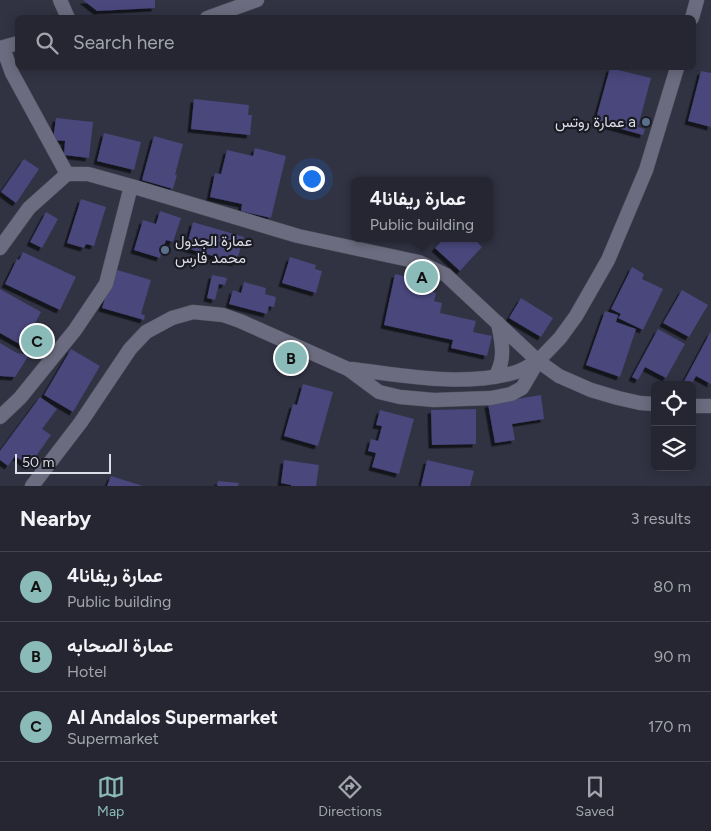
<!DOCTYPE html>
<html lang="en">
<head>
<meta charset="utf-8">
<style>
  :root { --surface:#252632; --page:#31323e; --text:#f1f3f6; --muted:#a3a5ac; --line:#42434d; --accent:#8bbbb9 }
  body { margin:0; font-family:Figtree,Vazirmatn,sans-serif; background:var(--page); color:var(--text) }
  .controls { position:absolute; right:15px; bottom:15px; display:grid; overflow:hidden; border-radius:8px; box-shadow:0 2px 12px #0003 }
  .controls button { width:45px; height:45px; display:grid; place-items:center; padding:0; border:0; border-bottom:1px solid var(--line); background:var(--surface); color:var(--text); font:25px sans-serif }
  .scale { position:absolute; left:15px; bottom:12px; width:96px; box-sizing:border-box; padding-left:5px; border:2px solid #dcdde8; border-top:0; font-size:14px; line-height:18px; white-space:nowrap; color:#dcdde8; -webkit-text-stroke:4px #1a1b22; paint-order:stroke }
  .you { position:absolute; left:311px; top:178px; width:18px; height:18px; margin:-12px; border:4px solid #fff; border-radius:50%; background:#1a73e8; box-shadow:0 0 0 8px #1a73e833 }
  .badge { display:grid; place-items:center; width:32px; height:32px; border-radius:50%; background:var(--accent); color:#111; font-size:16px; font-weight:700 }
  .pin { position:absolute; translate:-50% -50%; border:2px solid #fff; box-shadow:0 1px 5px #0006 }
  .popup { position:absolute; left:351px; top:177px; width:142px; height:65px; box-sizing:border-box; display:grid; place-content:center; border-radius:8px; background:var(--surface); filter:drop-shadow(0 1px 4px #0005); font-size:16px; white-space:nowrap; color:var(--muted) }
  .popup b { font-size:19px; color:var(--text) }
  .popup::after { content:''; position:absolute; left:50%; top:100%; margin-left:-10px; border:10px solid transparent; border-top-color:var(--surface) }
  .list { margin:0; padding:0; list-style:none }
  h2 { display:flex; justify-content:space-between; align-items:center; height:65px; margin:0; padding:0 20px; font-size:21px }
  h2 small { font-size:16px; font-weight:400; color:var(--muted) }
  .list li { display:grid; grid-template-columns:32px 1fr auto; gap:15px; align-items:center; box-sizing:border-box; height:70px; padding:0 20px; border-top:1px solid var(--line) }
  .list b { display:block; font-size:19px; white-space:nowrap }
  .list p { margin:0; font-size:16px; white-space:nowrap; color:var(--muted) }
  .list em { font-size:16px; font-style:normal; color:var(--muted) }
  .icon { flex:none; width:28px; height:28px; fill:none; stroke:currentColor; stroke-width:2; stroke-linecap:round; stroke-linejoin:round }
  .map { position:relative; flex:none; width:711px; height:486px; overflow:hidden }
  .search { position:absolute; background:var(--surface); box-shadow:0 2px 12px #0003; left:15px; right:15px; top:15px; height:55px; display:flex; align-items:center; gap:12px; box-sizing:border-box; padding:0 18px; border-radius:8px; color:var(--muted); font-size:19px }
  .sheet { height:275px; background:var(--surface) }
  nav { display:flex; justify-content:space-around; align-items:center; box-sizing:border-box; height:70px; border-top:1px solid var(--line); background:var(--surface); font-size:14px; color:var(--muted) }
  nav a { display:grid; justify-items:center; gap:2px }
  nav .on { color:var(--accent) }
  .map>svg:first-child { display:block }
  .building { fill:#48467c; filter:url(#shadow) }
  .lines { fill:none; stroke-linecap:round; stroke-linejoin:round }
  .minor-casing { stroke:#50515e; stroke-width:15 }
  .minor { stroke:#6b6c7f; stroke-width:14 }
  .service-dot { fill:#5c6f8a; stroke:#1a1b22; stroke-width:2 }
  .labels { text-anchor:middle; stroke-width:4.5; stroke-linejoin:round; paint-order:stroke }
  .poi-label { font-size:15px; fill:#dcdde8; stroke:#1a1b22; text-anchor:end }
</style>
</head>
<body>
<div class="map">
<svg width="711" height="486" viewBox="0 0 711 486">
  <defs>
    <filter id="shadow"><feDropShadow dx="-3.5" dy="3.5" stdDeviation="0" flood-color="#0009"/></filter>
  </defs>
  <rect width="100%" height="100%" fill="#313343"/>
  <path class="building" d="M83 0H155V8L97 11Z
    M610 68 651 78 638 127 645 129 643 135 595 122Z
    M701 71 711 73V127L688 121Z
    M194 99 249 105 248 115H252L250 135 191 129Z
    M56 118 93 122 89 158 64 155 65 141 53 140Z
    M104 133 141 142 134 170 97 161Z
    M154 136 183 144 175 175H177L173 189 142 180Z
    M255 148 286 156 271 218 241 211 242 204 210 197 215 173 221 174 227 150 253 156Z
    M24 159 39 169 16 203 1 192Z
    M81 199 106 207 94 246 86 244 84 248 67 243Z
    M160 211 181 218 173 242 166 240 160 258 134 250 143 220 156 224Z
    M46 212 58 219 42 248 30 242Z
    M193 222 244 237 236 263 186 248Z
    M444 238H473L482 247 460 271 435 248Z
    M23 252 76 277 60 310 5 284 17 259 19 260Z
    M290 257 316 265 315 269 322 271 316 293 282 283Z
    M632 267 644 274 642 279 663 289 643 330 618 318 621 314 611 309Z
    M114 269 151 280 141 314 145 315 144 320 102 308Z
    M395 274 433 283 431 291 436 293 434 301 442 303 440 313 476 321 473 332 492 336 487 356 451 348 453 340 384 325Z
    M212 275 227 278 225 285 219 284 215 300 207 298Z
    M244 282 266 288 265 294 276 297 274 307 269 306 267 314 229 304 233 290 241 293Z
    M0 289 41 312 23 346 0 333Z
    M682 290 708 305 689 337 663 323Z
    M521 298 553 318 541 337 509 318Z
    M605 311 618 315 616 322 636 329 620 377 586 365Z
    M658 329 685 344 666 378 645 367 638 380 632 377Z
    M711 331V384L696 376 691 385H682Z
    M0 343 17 353 29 355 15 377 0 376Z
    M71 349 100 366 73 412 44 395Z
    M303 384 333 392 318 446 284 436 293 404 297 405Z
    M541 395 544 419 512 424 515 440 495 443 488 404Z
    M40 397 57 409 42 429 51 435 29 466 15 456 8 466 0 460V451Z
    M476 409V444L432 445 431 410Z
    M380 410 414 419 399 474 372 467 376 453 368 451 371 439 378 441 382 426 376 425Z
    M284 460 319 465 316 486H291V485L281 483Z
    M427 460 474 471 470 486H421Z
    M111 476 143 486H107Z
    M218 481 239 483 238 486H217Z"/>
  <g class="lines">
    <g class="minor-casing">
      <path id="minor" d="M60 0 68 18
        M207 18 257 0
        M692 18 697 0
        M0 48 18 43
        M131 186 298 236 419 262 446 275 538 361 559 376 591 390 618 398 640 403 655 404
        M0 248 29 208 67 174 12 73 3 48
        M351 369C403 375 461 387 513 373 522 371 530 365 538 361
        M495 377C506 359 502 343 498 323
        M692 406H711
        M0 417 20 398 75 330 106 284 131 186 88 174H67
        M32 486 81 422 130 349 146 332 172 318 193 312 223 315 240 321 348 369 379 392 400 397 434 400 491 398 511 394 522 388 538 361 560 338 576 316 608 260 646 170 677 68"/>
    </g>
    <use href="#minor" class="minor"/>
  </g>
  <g class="service-dot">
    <circle cx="646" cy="122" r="5"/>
    <circle cx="165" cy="250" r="5"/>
  </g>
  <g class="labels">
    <g class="poi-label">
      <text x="636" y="127">عمارة روتس a</text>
      <text x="175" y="246" text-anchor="start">عمارة الجدول<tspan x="175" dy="17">محمد فارس</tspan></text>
    </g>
  </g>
</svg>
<div class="controls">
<button><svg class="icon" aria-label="locate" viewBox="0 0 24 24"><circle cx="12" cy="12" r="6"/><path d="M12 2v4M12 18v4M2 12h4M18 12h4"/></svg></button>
<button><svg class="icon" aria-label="layers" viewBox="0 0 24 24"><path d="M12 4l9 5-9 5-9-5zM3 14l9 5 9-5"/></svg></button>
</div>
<div class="scale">50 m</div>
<div class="you"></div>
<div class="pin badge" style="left:422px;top:277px">A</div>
<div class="popup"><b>عمارة ريفانا4</b>Public building</div>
<div class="pin badge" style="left:291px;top:358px">B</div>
<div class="pin badge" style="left:37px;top:341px">C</div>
<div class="search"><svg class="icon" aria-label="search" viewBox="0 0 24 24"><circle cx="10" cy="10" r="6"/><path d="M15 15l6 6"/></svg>Search here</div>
</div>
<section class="sheet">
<h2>Nearby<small>3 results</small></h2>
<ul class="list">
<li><span class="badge">A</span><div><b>عمارة ريفانا4</b><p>Public building</p></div><em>80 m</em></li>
<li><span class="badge">B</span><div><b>عمارة الصحابه</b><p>Hotel</p></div><em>90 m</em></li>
<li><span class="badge">C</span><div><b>Al Andalos Supermarket</b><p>Supermarket</p></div><em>170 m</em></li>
</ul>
</section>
<nav>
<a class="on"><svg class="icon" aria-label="map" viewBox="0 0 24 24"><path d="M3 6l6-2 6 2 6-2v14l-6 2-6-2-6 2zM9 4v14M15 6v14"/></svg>Map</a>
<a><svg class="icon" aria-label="directions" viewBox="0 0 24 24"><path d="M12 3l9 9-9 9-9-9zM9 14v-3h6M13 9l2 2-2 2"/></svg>Directions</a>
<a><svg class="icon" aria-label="saved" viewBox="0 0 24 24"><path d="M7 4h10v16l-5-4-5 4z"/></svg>Saved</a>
</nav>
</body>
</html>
